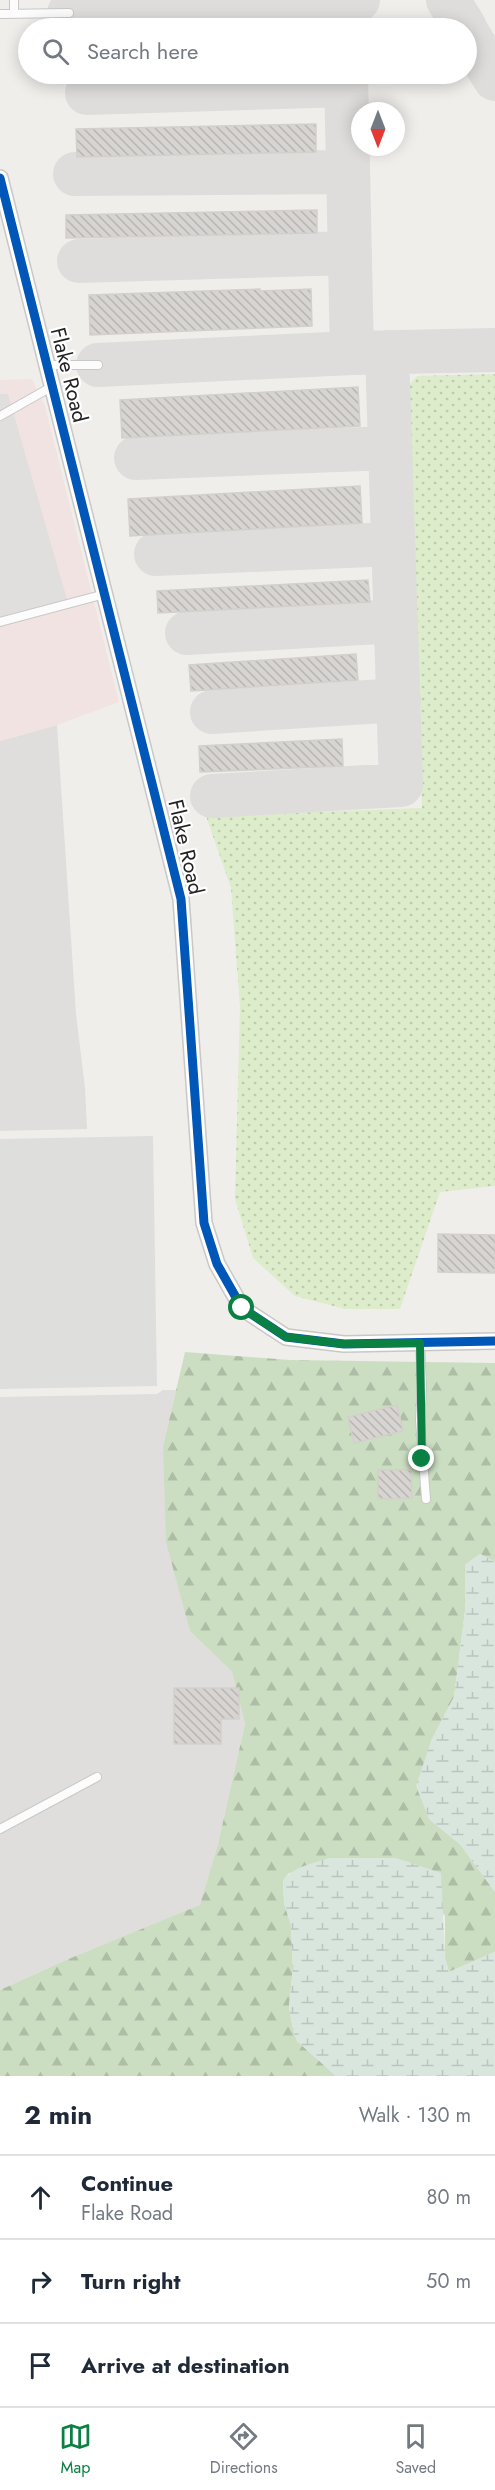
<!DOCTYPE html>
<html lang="en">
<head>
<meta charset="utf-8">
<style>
  :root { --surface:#fff; --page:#f6f6f7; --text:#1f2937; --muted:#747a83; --line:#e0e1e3; --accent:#0b8043 }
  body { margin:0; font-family:Jost,sans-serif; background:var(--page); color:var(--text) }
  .compass { position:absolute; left:351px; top:102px; width:54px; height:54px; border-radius:50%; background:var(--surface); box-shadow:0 3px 15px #0003; rotate:180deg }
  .stop { position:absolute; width:18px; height:18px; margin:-14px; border:4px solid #0b8043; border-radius:50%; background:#fff }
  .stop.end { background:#0b8043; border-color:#fff; box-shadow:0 2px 6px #0008 }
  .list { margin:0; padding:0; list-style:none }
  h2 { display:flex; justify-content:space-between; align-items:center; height:78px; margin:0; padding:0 24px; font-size:26px }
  h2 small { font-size:20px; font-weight:400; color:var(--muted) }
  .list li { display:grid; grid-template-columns:39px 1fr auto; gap:18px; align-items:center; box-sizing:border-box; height:84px; padding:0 24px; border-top:2px solid var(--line) }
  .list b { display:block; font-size:22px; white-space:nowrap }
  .list p { margin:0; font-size:20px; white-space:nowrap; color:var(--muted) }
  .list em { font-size:20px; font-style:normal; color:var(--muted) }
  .icon { flex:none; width:33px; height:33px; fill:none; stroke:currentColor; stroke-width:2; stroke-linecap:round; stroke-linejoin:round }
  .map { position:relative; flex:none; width:495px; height:2076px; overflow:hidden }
  .search { position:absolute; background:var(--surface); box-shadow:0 3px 15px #0003; left:18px; right:18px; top:18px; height:66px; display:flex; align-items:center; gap:15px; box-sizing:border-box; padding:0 21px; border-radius:33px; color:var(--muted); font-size:22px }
  .sheet { height:330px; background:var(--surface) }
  nav { display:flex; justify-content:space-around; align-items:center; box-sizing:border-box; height:84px; border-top:2px solid var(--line); background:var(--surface); font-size:16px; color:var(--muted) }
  nav a { display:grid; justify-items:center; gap:3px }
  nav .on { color:var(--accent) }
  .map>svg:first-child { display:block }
  .residential { fill:#dfdedc }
  .commercial { fill:#f1e3e1 }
  .religious { fill:#dededc }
  .grass { fill:url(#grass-dots) }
  .forest { fill:url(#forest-firs) }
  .wetland { fill:url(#wetland-marsh) }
  .parking { fill:#e0dfde }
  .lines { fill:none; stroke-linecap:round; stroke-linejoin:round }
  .taxiway { stroke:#dedddc; stroke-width:44 }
  .building { fill:url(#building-back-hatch); stroke:#d3d0cc; stroke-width:1.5 }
  .lane-casing { stroke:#c9c8c7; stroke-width:10 }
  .street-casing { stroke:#c9c8c7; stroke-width:18 }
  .lane { stroke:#fdfcfc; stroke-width:8 }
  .street { stroke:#fdfcfc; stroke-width:15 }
  .cycleway-casing { stroke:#fff; stroke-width:13 }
  .cycleway { stroke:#0057b8; stroke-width:9 }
  .route { stroke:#0b8043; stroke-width:8 }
  .labels { text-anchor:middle; stroke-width:4.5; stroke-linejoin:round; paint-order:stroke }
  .street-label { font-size:21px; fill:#222; stroke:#fff }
</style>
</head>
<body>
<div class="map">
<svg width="495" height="2076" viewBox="0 0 495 2076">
  <defs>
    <pattern id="grass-dots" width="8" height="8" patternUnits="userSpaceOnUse" patternTransform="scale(1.5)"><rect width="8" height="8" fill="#ddeccb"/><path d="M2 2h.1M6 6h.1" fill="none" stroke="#bdcaae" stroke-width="1.8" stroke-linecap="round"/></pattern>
    <pattern id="forest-firs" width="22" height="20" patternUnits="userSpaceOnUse" patternTransform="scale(1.5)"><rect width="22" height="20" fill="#cbdec1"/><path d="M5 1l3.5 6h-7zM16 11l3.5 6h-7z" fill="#aebea6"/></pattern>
    <pattern id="wetland-marsh" width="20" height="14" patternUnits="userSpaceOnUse" patternTransform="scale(1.5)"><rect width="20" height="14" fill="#d9e6de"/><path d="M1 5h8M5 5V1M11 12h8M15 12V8" fill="none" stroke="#bac5be"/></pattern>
    <pattern id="building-back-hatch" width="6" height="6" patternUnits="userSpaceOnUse" patternTransform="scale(1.5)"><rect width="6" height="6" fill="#d7d4d2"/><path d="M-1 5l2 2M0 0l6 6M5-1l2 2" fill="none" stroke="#b8b6b4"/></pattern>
  </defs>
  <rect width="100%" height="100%" fill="#f0eeeb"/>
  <path class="residential" d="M57 725 76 1014 85 1088 87 1129 0 1131V741Z
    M163 1390H176L163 1446 190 1631 232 1672 245 1724 218 1844 200 1906 66 1960 0 1990V1397L157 1394Z"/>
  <path class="commercial" d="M32 379 45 406 119 702 57 725 0 741V380Z"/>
  <path class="religious" d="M153 1136 157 1386 0 1389V1139Z"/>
  <path class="grass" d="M495 374V1186L440 1192 400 1309H345L295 1296 253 1258 235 1199 240 1007 231 888 206 816 422 808 405 390 417 376Z"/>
  <path class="forest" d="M185 1352 290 1360 495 1363V1562L480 1554 465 1565V1611L454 1697 431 1741 429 1819 460 1844 495 1892V1952L449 1972 445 1958V1916L396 1858 289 1873 283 1881 284 1903 291 1925 293 1968 289 2007 293 2029 297 2041 336 2076H0V1990L66 1960 200 1905 218 1844 245 1724 232 1672 190 1631 166 1542 163 1446Z"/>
  <path class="wetland" d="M480 1554 495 1562V1892L460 1844 429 1819 416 1786 431 1741 454 1697 465 1611V1565Z
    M329 1858H396L441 1873 445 1958 449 1972 495 1952V2076H336L297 2041 293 2029 289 2007 293 1968 291 1925 284 1903 283 1881C294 1866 312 1864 329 1858Z"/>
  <path class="parking" d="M0 394H8L68 603 0 620Z"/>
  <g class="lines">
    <path class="taxiway" d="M448 0 465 28
      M69 13 344 5 358 0
      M466 31 495 79
      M346 74 352 353
      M87 93 346 85
      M75 174 348 172
      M79 261 350 253
      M98 365 352 353 495 350
      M136 458 390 448
      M156 554 393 544
      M187 633 396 621
      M212 712 399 700
      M212 796 401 785 387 352"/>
  </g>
  <path class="building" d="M316 124V152L77 157 76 129Z
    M317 210V233L66 238V215Z
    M260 289V291L311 289 312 326 90 335 89 295Z
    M358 387 360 426 122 438 120 400Z
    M360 486 362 523 130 536 128 499Z
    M368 580 370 602 158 613 157 591Z
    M356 654 358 680 191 691 189 665Z
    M342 739 343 766 200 772 199 746Z
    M438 1234 495 1235V1273L438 1272Z
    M397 1405 403 1431 354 1443 348 1417Z
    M378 1470H411L412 1498 378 1499Z
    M174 1688H239V1719H221V1744H174Z"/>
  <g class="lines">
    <g class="lane-casing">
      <path id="lane" d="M14 0V13
        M0 14 69 13
        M48 365H98
        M0 416 53 386
        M0 622 105 594
        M420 1343 422 1387 420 1420 426 1499
        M0 1829 97 1777"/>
    </g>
    <g class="street-casing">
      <path id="street" d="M0 178 181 899 204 1223 217 1264 242 1308 286 1337 344 1344 495 1341"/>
    </g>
    <use href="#lane" class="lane"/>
    <use href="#street" class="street"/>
    <g class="cycleway-casing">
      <path id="cycleway" d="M0 178 181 899 204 1223 217 1264 242 1308 286 1337 344 1344 495 1341"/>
    </g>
    <use href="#cycleway" class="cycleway"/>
  </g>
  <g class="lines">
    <path class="route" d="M242 1308 286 1337 344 1344 420 1343 422 1459"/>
  </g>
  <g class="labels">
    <g class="street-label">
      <text transform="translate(69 375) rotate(76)" y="7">Flake Road</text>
      <text transform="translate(186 847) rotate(77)" y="7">Flake Road</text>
    </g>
  </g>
</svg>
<svg class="compass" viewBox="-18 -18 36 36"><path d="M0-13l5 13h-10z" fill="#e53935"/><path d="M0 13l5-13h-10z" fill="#747a83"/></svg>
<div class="stop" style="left:242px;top:1308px"></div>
<div class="stop end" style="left:422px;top:1459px"></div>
<div class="search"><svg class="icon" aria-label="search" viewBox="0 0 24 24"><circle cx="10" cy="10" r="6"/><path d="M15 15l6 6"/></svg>Search here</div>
</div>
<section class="sheet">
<h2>2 min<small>Walk · 130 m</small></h2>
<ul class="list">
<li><svg class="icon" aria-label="ahead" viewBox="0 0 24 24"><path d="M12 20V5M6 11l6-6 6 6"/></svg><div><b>Continue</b><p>Flake Road</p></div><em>80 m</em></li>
<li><svg class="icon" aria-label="right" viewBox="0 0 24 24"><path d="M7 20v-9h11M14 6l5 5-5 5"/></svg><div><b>Turn right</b></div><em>50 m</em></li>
<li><svg class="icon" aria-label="arrive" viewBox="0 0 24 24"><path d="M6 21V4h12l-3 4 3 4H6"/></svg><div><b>Arrive at destination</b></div></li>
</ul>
</section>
<nav>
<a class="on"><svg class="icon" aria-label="map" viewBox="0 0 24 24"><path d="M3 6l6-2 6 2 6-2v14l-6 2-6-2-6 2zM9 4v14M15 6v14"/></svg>Map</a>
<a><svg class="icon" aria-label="directions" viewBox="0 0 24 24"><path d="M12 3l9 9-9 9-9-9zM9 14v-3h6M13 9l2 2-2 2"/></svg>Directions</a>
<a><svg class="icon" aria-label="saved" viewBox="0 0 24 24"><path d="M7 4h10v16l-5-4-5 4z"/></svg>Saved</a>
</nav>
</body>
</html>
